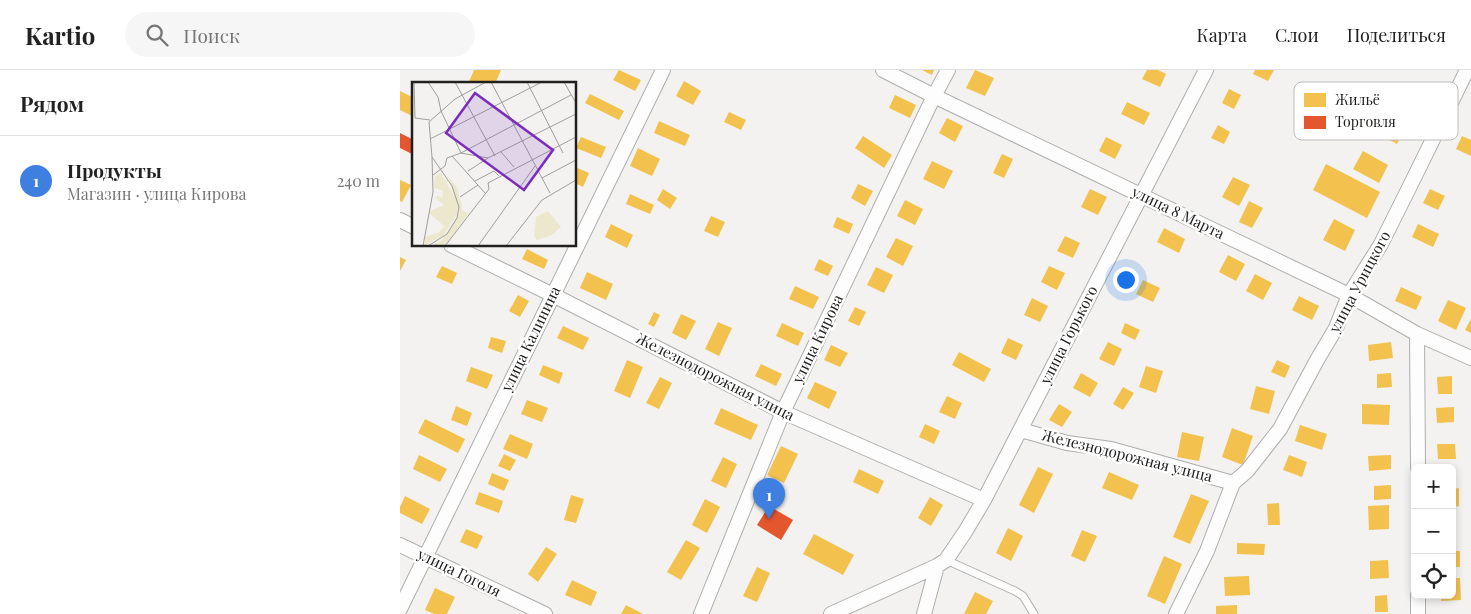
<!DOCTYPE html>
<html lang="ru">
<head>
<meta charset="utf-8">
<style>
  :root { --surface:#fff; --page:#f6f6f6; --text:#222; --muted:#767676; --line:#e0e0e0; --accent:#1a73e8 }
  body { margin:0; font-family:"Playfair Display",serif; background:var(--page); color:var(--text) }
  .controls { position:absolute; right:15px; bottom:15px; display:grid; overflow:hidden; border-radius:8px; box-shadow:0 2px 8px #0003 }
  .controls button { width:45px; height:45px; display:grid; place-items:center; padding:0; border:0; border-bottom:1px solid var(--line); background:var(--surface); color:var(--text); font:25px sans-serif }
  .you { position:absolute; left:725px; top:209px; width:18px; height:18px; margin:-12px; border:4px solid #fff; border-radius:50%; background:#1a73e8; box-shadow:0 0 0 8px #1a73e833 }
  .badge { display:grid; place-items:center; width:32px; height:32px; border-radius:50%; background:var(--accent); color:#fff; font-size:16px; font-weight:700 }
  .pin { position:absolute; translate:-50% -41px; filter:drop-shadow(0 1px 2px #0008) }
  .pin::after { content:''; position:absolute; top:26px; width:18px; height:15px; background:inherit; clip-path:polygon(0 0,100% 0,50% 100%) }
  .list { margin:0; padding:0; list-style:none }
  h2 { display:flex; justify-content:space-between; align-items:center; height:65px; margin:0; padding:0 20px; font-size:21px }
  h2 small { font-size:16px; font-weight:400; color:var(--muted) }
  .list li { display:grid; grid-template-columns:32px 1fr auto; gap:15px; align-items:center; box-sizing:border-box; height:90px; padding:0 20px; border-top:1px solid var(--line) }
  .list b { display:block; font-size:19px; white-space:nowrap }
  .list p { margin:0; font-size:16px; white-space:nowrap; color:var(--muted) }
  .list em { font-size:16px; font-style:normal; color:var(--muted) }
  .icon { flex:none; width:28px; height:28px; fill:none; stroke:currentColor; stroke-width:2; stroke-linecap:round; stroke-linejoin:round }
  .map { position:relative; flex:none; width:1071px; height:544px; overflow:hidden }
  header { display:flex; align-items:center; gap:30px; box-sizing:border-box; height:70px; padding:0 25px; background:var(--surface); border-bottom:1px solid var(--line) }
  header strong { font-size:24px }
  nav { display:flex; gap:28px; margin-inline-start:auto; font-size:18px }
  .search { width:350px; height:45px; background:var(--page); display:flex; align-items:center; gap:12px; box-sizing:border-box; padding:0 18px; border-radius:28px; color:var(--muted); font-size:19px }
  main { display:flex }
  aside { flex:1; background:var(--surface) }
  .map>svg:first-child { display:block }
  .homes { fill:#f2c14e }
  .shops { fill:#e4572e }
  .lines { fill:none; stroke-linecap:round; stroke-linejoin:round }
  .lane-casing { stroke:#aeaeac; stroke-width:9 }
  .street-casing { stroke:#aeaeac; stroke-width:16 }
  .lane { stroke:#fdfdfd; stroke-width:7 }
  .street { stroke:#fdfdfd; stroke-width:14 }
  .labels { text-anchor:middle; stroke-width:5; stroke-linejoin:round; paint-order:stroke }
  .street-label { font-size:15px; fill:#20201f; stroke:#fff }
  .inset-road { fill:none; stroke:#9f9e9c; stroke-width:1 }
  .view { fill:#7b2cbf; fill-opacity:0.15; stroke:#7b2cbf; stroke-width:2.5 }
  .inset-edge { fill:none; stroke:#20201f; stroke-width:2.5 }
  .key { fill:#fff; stroke:#bcbcbc; stroke-width:1 }
  .key-label { font-size:14px; fill:#20201f }
</style>
</head>
<body>
<header>
<strong>Kartio</strong>
<div class="search"><svg class="icon" aria-label="search" viewBox="0 0 24 24"><circle cx="10" cy="10" r="6"/><path d="M15 15l6 6"/></svg>Поиск</div>
<nav><a>Карта</a><a>Слои</a><a>Поделиться</a></nav>
</header>
<main>
<aside>
<h2>Рядом<small></small></h2>
<ul class="list">
<li><span class="badge" style="background:#3f7fe0">1</span><div><b>Продукты</b><p>Магазин · улица Кирова</p></div><em>240 m</em></li>
</ul>
</aside>
<div class="map">
<svg width="1071" height="544" viewBox="0 0 1071 544">
  <rect width="100%" height="100%" fill="#f3f2f0"/>
  <path class="homes" d="M74 0H101L95 14H68Z
    M219 0 241 10 235 21 213 10Z
    M522 0H534L532 5Z
    M575 0 594 8 585 26 566 18Z
    M747 0H758L766 4 760 17 742 9Z
    M855 0H874L868 11 853 4Z
    M284 11 301 21 293 35 276 26Z
    M829 19 841 25 834 39 822 33Z
    M0 21 14 28V47L0 40Z
    M190 24 224 41 219 50 185 33Z
    M495 25 516 35 510 48 489 38Z
    M727 32 750 43 744 55 721 44Z
    M329 42 346 50 341 60 324 52Z
    M547 48 563 56 555 72 539 63Z
    M259 51 290 65 285 76 254 63Z
    M991 52 1004 59 997 74 984 67Z
    M818 55 830 62 824 74 811 68Z
    M463 66 492 85 484 98 455 78Z
    M1062 66 1071 70V86L1056 79Z
    M181 67 206 77 201 88 176 78Z
    M706 67 722 75 715 89 699 81Z
    M238 78 260 89 252 106 230 96Z
    M963 81 988 95 979 113 953 99Z
    M602 84 613 89 604 108 593 103Z
    M532 91 553 101 544 119 523 109Z
    M926 94 980 122 967 148 913 120Z
    M175 97 189 103 183 117 175 113Z
    M833 107 850 115 839 136 822 127Z
    M0 110 11 115 2 132 0 131Z
    M458 114 473 121 465 136 451 128Z
    M263 119 277 128 270 139 257 130Z
    M690 119 707 127 698 145 681 137Z
    M1030 119 1045 126 1038 140 1023 133Z
    M230 124 254 135 250 144 226 134Z
    M505 130 523 139 515 155 497 146Z
    M849 131 863 138 852 158 839 152Z
    M311 146 325 152 318 167 304 161Z
    M437 147 453 154 449 164 433 157Z
    M934 149 955 160 945 181 923 170Z
    M211 154 233 165 227 178 205 167Z
    M1018 154 1039 164 1033 177 1012 167Z
    M764 158 785 169 779 183 757 172Z
    M665 166 680 173 673 188 657 181Z
    M496 168 513 176 503 196 486 187Z
    M127 179 148 190 144 199 122 189Z
    M828 185 845 194 836 211 819 202Z
    M0 187 6 190 0 201Z
    M419 189 433 196 428 206 414 200Z
    M42 196 57 203 52 214 36 207Z
    M649 196 665 203 657 220 641 212Z
    M476 197 493 205 484 223 467 215Z
    M187 202 213 214 206 230 180 218Z
    M855 204 872 213 863 230 846 221Z
    M743 210 760 218 753 232 736 224Z
    M395 216 419 227 413 239 389 229Z
    M1001 217 1022 227 1016 240 995 231Z
    M118 225 129 231 120 247 109 241Z
    M899 226 919 236 912 250 892 240Z
    M632 228 648 236 640 252 624 245Z
    M1048 230 1066 238 1056 260 1038 251Z
    M455 237 466 242 459 256 448 251Z
    M254 242 260 245 254 257 248 254Z
    M281 244 296 251 286 270 272 263Z
    M1071 249V263L1065 260Z
    M318 252 332 258 319 286 305 279Z
    M382 253 404 263 398 276 376 266Z
    M725 253 740 260 735 270 721 263Z
    M163 256 189 268 183 280 157 268Z
    M91 267 106 271 102 283 88 278Z
    M608 268 623 275 616 290 601 283Z
    M708 272 722 279 714 296 699 289Z
    M991 272 993 288 969 291 968 275Z
    M431 275 448 283 440 297 424 290Z
    M559 282 591 299 584 312 552 295Z
    M227 290 243 297 230 328 214 321Z
    M877 290 890 296 885 308 871 302Z
    M361 294 382 304 376 316 355 306Z
    M143 295 163 303 159 314 139 305Z
    M746 296 763 301 756 323 739 317Z
    M71 297 93 305 87 319 66 311Z
    M681 303 698 313 690 327 673 318Z
    M991 303 992 317 977 318V304Z
    M1052 306V324H1038L1037 307Z
    M260 307 272 313 259 339 246 333Z
    M415 312 437 322 429 339 407 328Z
    M856 316 875 321 869 344 850 339Z
    M723 317 734 323 723 340 713 334Z
    M547 326 562 333 555 349 539 342Z
    M127 330 148 338 142 352 121 344Z
    M659 334 672 342 662 357 649 350Z
    M962 334 990 335 989 355 962 354Z
    M56 336 72 343 67 356 51 350Z
    M1054 337V352L1037 353 1036 338Z
    M321 338 358 355 351 370 314 354Z
    M25 349 65 369 58 383 18 363Z
    M525 354 540 361 534 374 519 367Z
    M900 355 927 364 922 380 895 371Z
    M832 358 853 366 843 395 822 387Z
    M782 362 804 367 799 391 777 387Z
    M110 364 133 374 127 389 103 379Z
    M1037 374H1055L1056 389H1038Z
    M381 376 398 384 384 413 367 405Z
    M104 384 116 390 110 401 98 396Z
    M19 385 47 399 40 412 13 399Z
    M889 385 907 392 902 407 883 400Z
    M991 385V399L969 401 968 386Z
    M323 387 337 394 326 418 311 411Z
    M638 397 653 404 634 443 619 435Z
    M459 399 484 411 478 424 453 412Z
    M709 402 739 415 732 430 702 418Z
    M92 403 109 410 104 421 88 414Z
    M991 415V429L974 430V416Z
    M1059 418V436L1052 437V419Z
    M79 422 103 431 99 443 75 434Z
    M791 424 809 431 790 474 773 467Z
    M171 425 184 429 176 453 164 450Z
    M5 426 30 439 22 454 0 443V437Z
    M530 427 543 435 531 456 518 448Z
    M305 429 320 437 307 463 292 455Z
    M879 433 880 455H868L867 434Z
    M989 435V459L969 460 968 436Z
    M608 458 623 466 611 491 596 483Z
    M66 459 83 466 77 479 60 472Z
    M682 460 697 466 685 492 671 486Z
    M414 464 454 485 443 505 403 484Z
    M286 470 300 478 281 510 267 502Z
    M837 473 865 474 864 485 837 484Z
    M146 477 157 484 138 512 128 504Z
    M1052 481H1060V497H1052Z
    M764 486 782 494 765 534 747 526Z
    M988 490 989 508 970 509V491Z
    M357 497 370 503 357 532 343 526Z
    M849 506 850 525 825 526 824 507Z
    M1052 508H1060L1061 530 1041 531V525H1052Z
    M172 510 197 522 191 536 165 525Z
    M35 518 55 527 47 544H34L25 540Z
    M575 522 593 531 586 544H564Z
    M987 525 988 542H975V526Z
    M226 535 243 544H221Z
    M837 535V544H816V536Z"/>
  <path class="shops" d="M0 63 14 70V85L0 78Z
    M369 436 393 450 381 470 357 455Z"/>
  <g class="lines">
    <g class="lane-casing">
      <path id="lane" d="M546 490 615 521 623 526 634 544"/>
    </g>
    <g class="street-casing">
      <path id="street" d="M483 0 534 26 949 225 1017 264 1071 288
        M0 150 14 157
        M51 175 153 225 383 342 584 430
        M1017 264 1018 398
        M621 360 667 373 711 379 833 413
        M0 475 145 544
        M1018 525V544
        M0 539 263 0
        M301 544 383 342 534 26 548 0
        M431 544 537 496 546 490 565 462 584 430 806 0
        M524 544 537 496
        M776 544 807 481 833 413 847 401 880 359 917 290 936 258 949 225 981 174 1009 118 1067 0"/>
    </g>
    <use href="#lane" class="lane"/>
    <use href="#street" class="street"/>
  </g>
  <g class="labels">
    <g class="street-label">
      <text transform="translate(778 143) rotate(26)" y="5">улица 8 Марта</text>
      <text transform="translate(960 212) rotate(-62)" y="5">улица Урицкого</text>
      <text transform="translate(669 265) rotate(-63)" y="5">улица Горького</text>
      <text transform="translate(131 269) rotate(-64)" y="5">улица Калинина</text>
      <text transform="translate(418 269) rotate(-64)" y="5">улица Кирова</text>
      <text transform="translate(315 307) rotate(27)" y="5">Железнодорожная улица</text>
      <text transform="translate(727 386) rotate(14)" y="5">Железнодорожная улица</text>
      <text transform="translate(59 503) rotate(26)" y="5">улица Гоголя</text>
    </g>
  </g>
  <g transform="translate(12 12)">
    <rect width="164" height="164" fill="#f3f2f0"/>
    <path d="M29 91 45 120V132L31 154 12 164 14 154 26 151 32 144 18 132V129L32 123 24 116 25 113 30 116 31 109 22 106 23 94ZM36 94 45 105 51 129 57 131 33 164H19L29 159 47 132ZM136 129 149 145 140 153 125 158 122 154 124 135Z" fill="#ece8ce"/>
    <path class="inset-road" d="M2 0 3 36 18 38M16 0 26 15 29 29 49 71 159 13M43 0 83 74M79 0 138 111M115 0 151 71M152 0 164 21M18 57 130 0M89 70 102 85M40 74 73 111M56 89 76 76 164 32M21 93 33 84 35 76 49 71 76 76M130 96 164 78M63 99 82 89 87 94M48 115 66 103M11 164 21 110 20 75M16 164 35 152 45 136 47 125 40 104 20 75 17 40 43 17 74 0M33 164 77 107 76 101 164 55M66 164 123 84M94 164 130 118 164 98"/>
    <path class="view" d="M63 11 141 68 112 108 34 51Z"/>
    <rect width="164" height="164" class="inset-edge"/>
  </g>
  <rect x="894" y="12" width="164" height="58" rx="8" class="key"/>
  <rect x="904" y="23" width="22" height="14" fill="#f2c14e"/>
  <rect x="904" y="46" width="22" height="13" fill="#e4572e"/>
  <g class="key-label">
    <text x="935" y="35">Жильё</text>
    <text x="935" y="57">Торговля</text>
  </g>
</svg>
<div class="controls">
<button>+</button>
<button>−</button>
<button><svg class="icon" aria-label="locate" viewBox="0 0 24 24"><circle cx="12" cy="12" r="6"/><path d="M12 2v4M12 18v4M2 12h4M18 12h4"/></svg></button>
</div>
<div class="you"></div>
<div class="pin badge" style="left:369px;top:449px;background:#3f7fe0">1</div>
</div>
</main>
</body>
</html>
